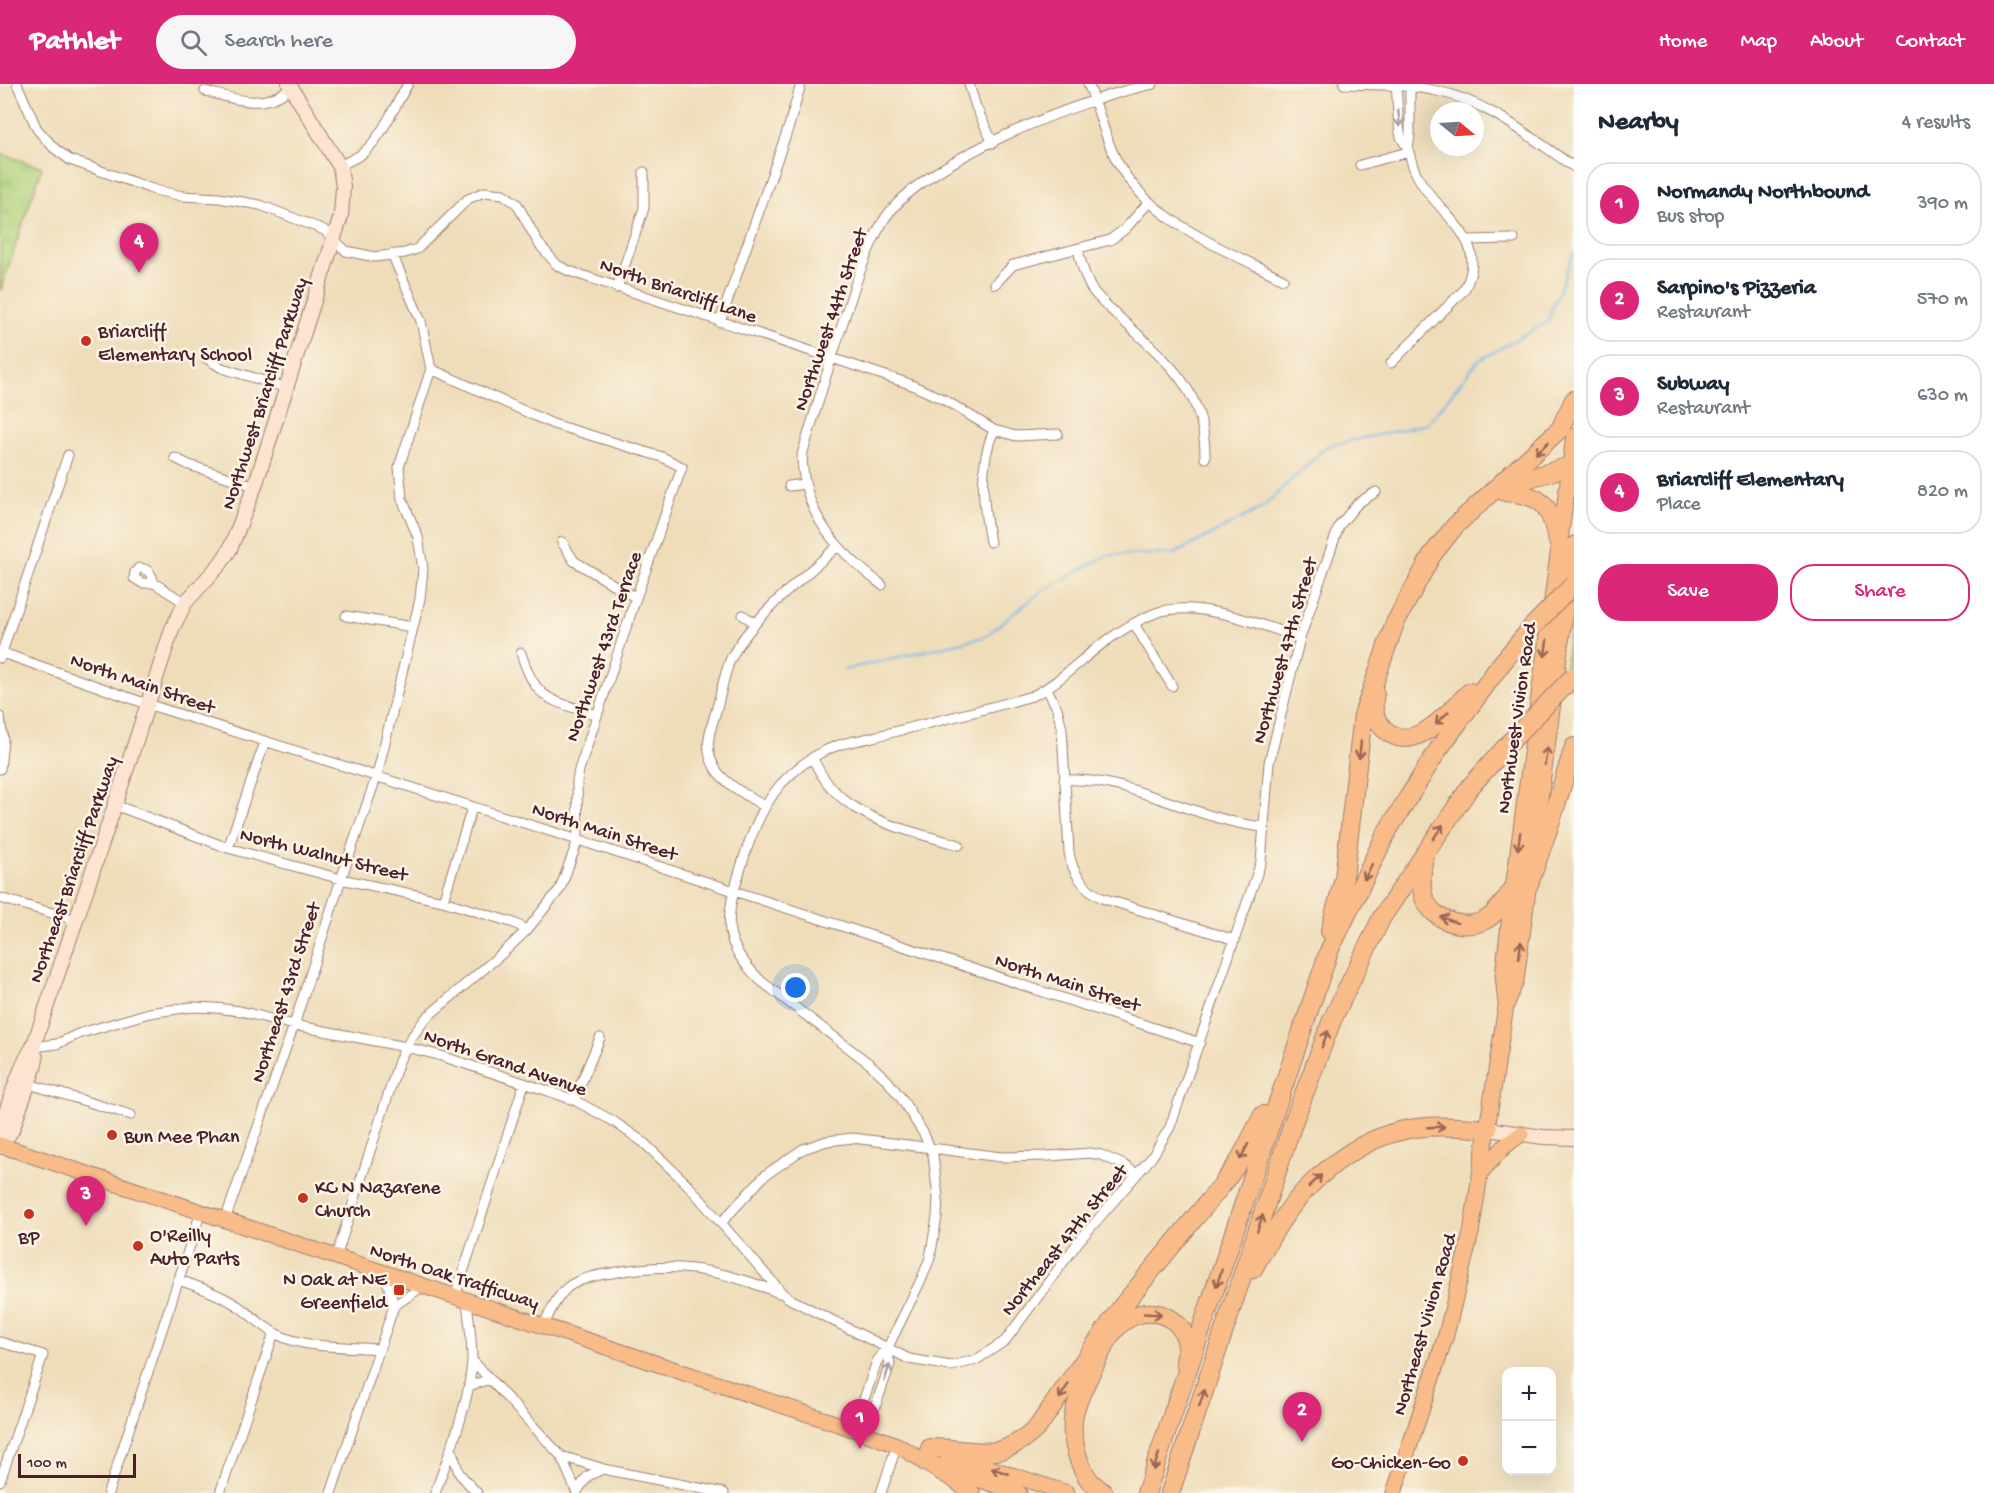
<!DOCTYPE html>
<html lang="en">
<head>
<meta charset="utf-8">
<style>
  :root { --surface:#fff; --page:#f6f6f7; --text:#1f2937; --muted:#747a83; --line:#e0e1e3; --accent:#db2777 }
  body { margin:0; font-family:"Gochi Hand",sans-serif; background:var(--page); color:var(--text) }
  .controls { position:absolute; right:18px; bottom:18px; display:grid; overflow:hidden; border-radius:12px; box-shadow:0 6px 24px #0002 }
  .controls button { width:54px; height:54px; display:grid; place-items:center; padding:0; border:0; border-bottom:2px solid var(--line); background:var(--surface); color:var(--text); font:30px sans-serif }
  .compass { position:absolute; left:1430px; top:18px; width:54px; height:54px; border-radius:50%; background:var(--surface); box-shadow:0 6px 24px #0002; rotate:108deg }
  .scale { position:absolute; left:18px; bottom:15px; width:118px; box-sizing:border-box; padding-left:6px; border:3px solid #4a1f2b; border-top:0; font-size:16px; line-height:21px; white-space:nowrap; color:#4a1f2b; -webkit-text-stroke:4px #fcf5e5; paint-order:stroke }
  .you { position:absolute; left:796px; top:904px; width:21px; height:21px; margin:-15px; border:4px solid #fff; border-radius:50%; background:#1a73e8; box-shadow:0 0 0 9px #1a73e833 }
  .badge { display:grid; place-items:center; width:39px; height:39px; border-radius:50%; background:var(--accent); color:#fff; font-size:20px; font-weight:700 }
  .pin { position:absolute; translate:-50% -50px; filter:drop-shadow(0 2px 3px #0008) }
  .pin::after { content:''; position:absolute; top:32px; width:21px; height:18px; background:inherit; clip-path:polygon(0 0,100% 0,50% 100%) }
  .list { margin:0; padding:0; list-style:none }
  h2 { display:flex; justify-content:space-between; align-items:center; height:78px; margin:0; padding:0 24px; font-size:26px }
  h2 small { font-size:20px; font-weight:400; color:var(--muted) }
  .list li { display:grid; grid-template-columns:39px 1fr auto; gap:18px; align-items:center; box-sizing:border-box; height:84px; margin:0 12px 12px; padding:0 12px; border:2px solid var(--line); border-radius:24px }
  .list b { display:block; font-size:22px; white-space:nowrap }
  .list p { margin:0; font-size:20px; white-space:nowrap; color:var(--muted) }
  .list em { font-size:20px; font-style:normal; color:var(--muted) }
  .actions { display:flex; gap:12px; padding:18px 24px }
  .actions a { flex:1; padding:14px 0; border:2px solid var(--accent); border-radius:24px; text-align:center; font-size:21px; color:var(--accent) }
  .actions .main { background:var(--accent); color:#fff }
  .icon { flex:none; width:33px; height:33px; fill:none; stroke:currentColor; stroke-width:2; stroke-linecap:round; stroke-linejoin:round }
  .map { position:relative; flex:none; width:1574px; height:1409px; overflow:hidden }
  header { display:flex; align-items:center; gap:36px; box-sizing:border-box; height:84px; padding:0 30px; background:var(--accent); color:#fff }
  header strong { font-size:28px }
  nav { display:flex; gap:33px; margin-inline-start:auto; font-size:21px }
  .search { width:420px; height:54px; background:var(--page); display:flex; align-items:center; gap:15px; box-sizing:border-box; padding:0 21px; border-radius:33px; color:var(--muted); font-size:22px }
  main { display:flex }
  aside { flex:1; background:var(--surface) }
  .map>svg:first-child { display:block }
  .grass { fill:url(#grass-tufts); stroke:#7e7953; stroke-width:1.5 }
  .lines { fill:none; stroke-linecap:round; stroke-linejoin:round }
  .stream { stroke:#6fb7e7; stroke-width:2 }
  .street-casing { stroke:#9c7e72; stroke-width:11 }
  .secondary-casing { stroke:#9c7e72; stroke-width:16 }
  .primary-casing { stroke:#9c7e72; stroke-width:17 }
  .highway-casing { stroke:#9c7e72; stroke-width:20 }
  .street { stroke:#fff; stroke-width:9 }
  .secondary { stroke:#fde4d0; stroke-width:14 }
  .primary { stroke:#f9bc89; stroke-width:15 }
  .highway { stroke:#f9bc89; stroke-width:18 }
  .highway-bridge-casing { stroke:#9c7e72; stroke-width:20; stroke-linecap:butt }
  .highway-bridge { stroke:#f9bc89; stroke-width:18 }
  .oneway { stroke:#ae9aa0 }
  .oneway2 { stroke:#965 }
  .poi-dot { fill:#c8321e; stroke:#fcf5e5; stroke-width:2 }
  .labels { text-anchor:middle; stroke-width:5; stroke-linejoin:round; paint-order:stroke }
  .street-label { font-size:20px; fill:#4a1f2b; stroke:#fcf5e5 }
  .poi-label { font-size:20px; fill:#4a1f2b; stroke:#fcf5e5; text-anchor:start }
</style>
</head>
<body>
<header>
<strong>Pathlet</strong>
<div class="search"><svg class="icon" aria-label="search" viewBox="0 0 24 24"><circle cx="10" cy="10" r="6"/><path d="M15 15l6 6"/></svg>Search here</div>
<nav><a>Home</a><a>Map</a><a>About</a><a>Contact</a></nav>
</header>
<main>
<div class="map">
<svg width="1574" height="1409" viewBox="0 0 1574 1409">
  <defs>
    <pattern id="grass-tufts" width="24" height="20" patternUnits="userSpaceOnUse" patternTransform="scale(1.5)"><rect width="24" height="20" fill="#b1d37b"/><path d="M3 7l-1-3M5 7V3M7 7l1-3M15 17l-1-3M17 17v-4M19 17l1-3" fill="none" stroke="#9ab56a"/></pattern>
  </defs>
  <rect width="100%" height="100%" fill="#fcf5e5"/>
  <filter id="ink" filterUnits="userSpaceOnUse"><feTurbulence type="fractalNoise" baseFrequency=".0167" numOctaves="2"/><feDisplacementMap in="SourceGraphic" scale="12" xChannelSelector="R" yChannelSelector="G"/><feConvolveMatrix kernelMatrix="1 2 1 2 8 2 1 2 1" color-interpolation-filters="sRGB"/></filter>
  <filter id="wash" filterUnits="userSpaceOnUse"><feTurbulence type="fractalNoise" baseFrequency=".008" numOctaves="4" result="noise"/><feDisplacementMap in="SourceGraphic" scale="24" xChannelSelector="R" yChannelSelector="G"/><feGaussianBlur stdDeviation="1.35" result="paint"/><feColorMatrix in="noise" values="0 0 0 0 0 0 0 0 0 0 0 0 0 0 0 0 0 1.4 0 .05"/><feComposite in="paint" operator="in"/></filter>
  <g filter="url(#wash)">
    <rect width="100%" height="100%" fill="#efddba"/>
    <path class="grass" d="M0 70 42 83 0 207Z
      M1574 511V579L1564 589Z"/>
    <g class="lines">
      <path class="stream" d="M843 586 984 553 1042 507 1107 471 1174 470 1262 424 1327 362 1427 340 1478 277 1547 238 1574 168"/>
    </g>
  </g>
  <g filter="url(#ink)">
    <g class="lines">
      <g class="street-casing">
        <path id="street" d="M17 0 37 45 54 64 70 76 155 106 182 112 219 114 260 121 324 146 346 167 375 173 405 169 417 165 468 115 484 108 503 110 517 120 539 160 557 181 569 187 907 299 943 315 994 346 1016 352 1058 350
          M969 0 976 23 993 59
          M1088 0C1098 22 1103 47 1113 69 1141 134 1224 165 1283 195
          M1344 0C1375 1 1407 0 1437 7 1489 18 1531 54 1574 83
          M205 7C236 15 263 27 290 4
          M1408 65 1410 52V3
          M1360 81 1408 68
          M340 83C347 76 357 75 364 68 382 53 395 21 408 0
          M1467 156 1514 155
          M1078 165C1081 179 1084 192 1091 204 1099 216 1110 224 1120 234 1166 277 1206 305 1205 374
          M995 200 1013 181 1110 156 1125 145 1149 118
          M617 204 644 124V88
          M720 238 789 42 801 0
          M206 274 222 284 287 304
          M1391 279 1464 206C1493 154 1436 131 1417 91 1412 83 1411 74 1408 65 1406 61 1403 57 1401 53 1397 37 1398 18 1396 2
          M175 374 189 381 255 402
          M789 402 804 400
          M562 458 574 477 636 514
          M990 458C983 421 978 382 994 346
          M154 499C151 489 149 485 139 484L135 488 134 494 142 499H154L185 519
          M882 501C837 467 803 431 802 371 816 325 830 278 845 232 855 201 866 167 882 139 918 77 1084 14 1153 0
          M743 531 755 539
          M346 532 413 543
          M1134 540 1172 602
          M0 568 147 620 578 756 1200 959
          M521 569C536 619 552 616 597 631
          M0 574 68 371
          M1047 605 1057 624 1062 645 1069 768C1072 789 1083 804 1102 814L1235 856
          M0 633 3 656 0 685
          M813 674C837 734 903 745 959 761
          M1064 696C1129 692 1197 737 1264 743
          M115 721 228 764 341 795 443 817 514 839 527 846
          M765 723C749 712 725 701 715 684 703 664 710 647 716 627 721 610 724 590 731 574 753 532 803 494 838 462
          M228 764 265 658
          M0 814 76 836
          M443 817 472 724
          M33 963 57 960 78 950 149 929 191 923 216 924 240 927 294 941 406 963 438 971 545 1006 574 1016 613 1037 643 1058 687 1100 783 1210 790 1215 909 1275 951 1282 976 1276 1005 1257 1079 1157 1152 1073 1170 1043 1261 778 1269 679 1300 554 1339 442 1358 419 1376 408
          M29 1000 131 1031
          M574 1016 600 954
          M225 1136 294 941 341 795 377 691 420 515 423 485 418 453 402 415 399 383 431 285 421 237 392 170
          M721 1139 764 1092 803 1065 827 1057 853 1054 1001 1073 1049 1072 1090 1069 1101 1071 1124 1081 1137 1090
          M336 1173 399 977 411 954 426 934 505 867 527 846 560 805 578 756 577 697 579 686 636 514 682 383 662 373 553 340 431 285
          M179 1196C199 1203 219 1210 238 1222 253 1232 265 1246 283 1253 312 1265 348 1262 379 1265
          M455 1213 524 1000
          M394 1222 423 1202
          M543 1242C550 1229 556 1213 568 1203 580 1194 597 1191 612 1189 674 1177 721 1185 779 1209
          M0 1258 43 1271 0 1397
          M472 1276 561 1372 577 1409
          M469 1302 490 1295
          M859 1347 858 1333 877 1277 887 1265 922 1194 930 1174 937 1133 938 1113 933 1071 924 1050 901 1014 887 996 871 981 761 897C723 860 724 839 739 790 748 759 759 726 781 700 797 683 819 667 842 660 852 657 863 656 873 653 926 640 980 627 1032 612 1058 600 1079 577 1102 560 1120 547 1141 533 1162 527 1202 517 1262 541 1300 554
          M859 1347 870 1338 890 1280 887 1265
          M451 1364 459 1389 477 1409
          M561 1372 601 1384
          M577 1407 588 1392 603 1385 724 1409
          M108 1409 201 1128
          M220 1409 274 1249
          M331 1409 394 1222 388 1200 380 1189
          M435 1409C449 1370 470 1318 472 1276 472 1257 469 1236 467 1217
          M881 1409 897 1361"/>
      </g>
      <g class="secondary-casing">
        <path id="secondary" d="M1488 1045 1543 1053 1574 1054
          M1 1061 12 1046 34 984 36 975 33 963
          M0 1063C1 1057 1 1050 2 1044 6 1025 22 978 33 963L115 721 172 545 185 519 221 479 230 465 255 402 341 132 343 103 340 83 289 0"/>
      </g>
      <g class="primary-casing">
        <path id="primary" d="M1506 920 1503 891 1513 805 1574 352
          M0 1061 859 1347 897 1361 924 1377 1019 1409
          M1481 1088 1505 1062 1521 1050
          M947 1370 1067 1409
          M1394 1409 1446 1251 1471 1149 1506 922 1516 896 1574 460"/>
      </g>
      <g class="highway-casing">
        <path id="highway" d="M1506 407 1526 395 1574 381
          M1505 408C1550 411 1549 426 1560 464
          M1375 610C1372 624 1374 635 1384 645 1414 673 1449 627 1470 608
          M1424 772C1422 784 1420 797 1423 810 1429 835 1462 848 1485 836 1497 830 1505 816 1513 805
          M1529 800 1551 737 1574 663
          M1330 847 1344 794 1363 631 1395 539 1432 471 1455 442 1560 345 1574 316
          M1253 1185C1262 1169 1271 1152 1281 1137 1308 1096 1352 1059 1400 1047 1429 1040 1459 1043 1488 1045
          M930 1364C977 1364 997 1381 1037 1344L1123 1221 1222 1101 1238 1079 1263 1031
          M924 1377 958 1397 971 1409
          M1104 1409C1099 1405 1094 1401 1090 1397 1078 1381 1071 1355 1073 1336 1074 1320 1090 1291 1097 1276 1104 1263 1111 1247 1123 1238 1145 1221 1178 1228 1186 1256 1188 1263 1186 1271 1185 1279
          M1146 1409 1329 867 1388 746 1438 666 1501 580 1533 542
          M1170 1409 1293 1039 1332 936 1382 833 1470 703 1514 654"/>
      </g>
      <use href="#street" class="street"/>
      <use href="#secondary" class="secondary"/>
      <use href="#primary" class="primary"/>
      <use href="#highway" class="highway"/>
      <g class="highway-bridge-casing">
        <path id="highway-bridge" d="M1533 542 1574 500
          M1514 654 1574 592"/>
      </g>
      <use href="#highway-bridge" class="highway-bridge"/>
    </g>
    <defs><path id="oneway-shaft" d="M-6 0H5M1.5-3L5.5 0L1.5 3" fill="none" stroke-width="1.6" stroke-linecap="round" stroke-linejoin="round" transform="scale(1.5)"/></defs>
    <g class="oneway">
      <use href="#oneway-shaft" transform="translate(1399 34) rotate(84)"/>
      <use href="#oneway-shaft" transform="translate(887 1289) rotate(-73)"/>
    </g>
    <g class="oneway2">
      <use href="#oneway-shaft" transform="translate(1542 364) rotate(137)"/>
      <use href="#oneway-shaft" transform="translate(1546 564) rotate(98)"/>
      <use href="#oneway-shaft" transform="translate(1442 634) rotate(137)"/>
      <use href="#oneway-shaft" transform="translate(1360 666) rotate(96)"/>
      <use href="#oneway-shaft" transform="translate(1546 672) rotate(-82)"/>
      <use href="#oneway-shaft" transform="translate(1438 748) rotate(-55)"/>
      <use href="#oneway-shaft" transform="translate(1519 757) rotate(98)"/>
      <use href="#oneway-shaft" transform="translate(1368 788) rotate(116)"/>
      <use href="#oneway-shaft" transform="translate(1449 836) rotate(-160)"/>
      <use href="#oneway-shaft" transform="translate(1520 866) rotate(-83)"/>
      <use href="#oneway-shaft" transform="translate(1325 955) rotate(-69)"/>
      <use href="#oneway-shaft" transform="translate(1436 1043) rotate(-2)"/>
      <use href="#oneway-shaft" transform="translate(1244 1068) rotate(118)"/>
      <use href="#oneway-shaft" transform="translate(1315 1097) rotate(-43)"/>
      <use href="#oneway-shaft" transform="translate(1260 1139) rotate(-72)"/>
      <use href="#oneway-shaft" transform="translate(1219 1194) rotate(108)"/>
      <use href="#oneway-shaft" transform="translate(1153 1230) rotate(3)"/>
      <use href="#oneway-shaft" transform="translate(1064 1307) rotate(123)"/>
      <use href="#oneway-shaft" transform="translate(1202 1314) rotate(-71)"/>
      <use href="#oneway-shaft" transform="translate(1156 1378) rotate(109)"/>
      <use href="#oneway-shaft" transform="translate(1000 1387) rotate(-162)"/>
    </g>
  </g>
  <g class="poi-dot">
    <circle cx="86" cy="257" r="6"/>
    <circle cx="112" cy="1051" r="6"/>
    <circle cx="303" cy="1114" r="6"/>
    <circle cx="29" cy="1130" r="6"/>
    <circle cx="138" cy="1162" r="6"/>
    <rect x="393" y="1200" width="12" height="12" rx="3"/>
    <circle cx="1463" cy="1377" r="6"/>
  </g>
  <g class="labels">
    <g class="street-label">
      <text transform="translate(679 205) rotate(19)" y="7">North Briarcliff Lane</text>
      <text transform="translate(829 235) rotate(-71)" y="7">Northwest 44th Street</text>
      <text transform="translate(263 309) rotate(-72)" y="7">Northwest Briarcliff Parkway</text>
      <text transform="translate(602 562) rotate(-71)" y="7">Northwest 43rd Terrace</text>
      <text transform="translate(1283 566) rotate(-74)" y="7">Northwest 47th Street</text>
      <text transform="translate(143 598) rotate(19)" y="7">North Main Street</text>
      <text transform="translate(1515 634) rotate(-82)" y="7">Northwest Vivion Road</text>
      <text transform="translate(605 746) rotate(18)" y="7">North Main Street</text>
      <text transform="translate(324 769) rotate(14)" y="7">North Walnut Street</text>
      <text transform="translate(72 785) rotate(-71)" y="7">Northeast Briarcliff Parkway</text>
      <text transform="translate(1068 897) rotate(18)" y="7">North Main Street</text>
      <text transform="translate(284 908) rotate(-72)" y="7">Northeast 43rd Street</text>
      <text transform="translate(506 977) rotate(19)" y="7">North Grand Avenue</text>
      <text transform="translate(1063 1155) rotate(-51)" y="7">Northeast 47th Street</text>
      <text transform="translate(455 1191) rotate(18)" y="7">North Oak Trafficway</text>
      <text transform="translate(1423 1240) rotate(-74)" y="7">Northeast Vivion Road</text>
    </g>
    <g class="poi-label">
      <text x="98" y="253">Briarcliff<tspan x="98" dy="23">Elementary School</tspan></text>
      <text x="124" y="1058">Bun Mee Phan</text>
      <text x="315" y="1109">KC N Nazarene<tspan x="315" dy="23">Church</tspan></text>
      <text x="150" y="1157">O'Reilly<tspan x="150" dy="23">Auto Parts</tspan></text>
      <text x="29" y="1159" text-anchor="middle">BP</text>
      <text x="387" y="1201" text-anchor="end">N Oak at NE<tspan x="387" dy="23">Greenfield</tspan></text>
      <text x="1451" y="1384" text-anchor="end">Go-Chicken-Go</text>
    </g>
  </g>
</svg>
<div class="controls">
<button>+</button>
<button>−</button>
</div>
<svg class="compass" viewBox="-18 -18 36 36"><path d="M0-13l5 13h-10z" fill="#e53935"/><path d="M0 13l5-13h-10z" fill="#747a83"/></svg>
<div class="scale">100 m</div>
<div class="you"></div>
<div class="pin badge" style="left:860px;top:1365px">1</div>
<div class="pin badge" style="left:1302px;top:1358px">2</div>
<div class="pin badge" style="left:86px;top:1142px">3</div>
<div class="pin badge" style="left:139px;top:189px">4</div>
</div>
<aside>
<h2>Nearby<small>4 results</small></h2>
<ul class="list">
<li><span class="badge">1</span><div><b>Normandy Northbound</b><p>Bus stop</p></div><em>390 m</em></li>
<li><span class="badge">2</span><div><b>Sarpino's Pizzeria</b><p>Restaurant</p></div><em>570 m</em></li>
<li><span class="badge">3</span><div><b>Subway</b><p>Restaurant</p></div><em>630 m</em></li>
<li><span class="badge">4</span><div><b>Briarcliff Elementary</b><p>Place</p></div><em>820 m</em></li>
</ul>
<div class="actions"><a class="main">Save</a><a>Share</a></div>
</aside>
</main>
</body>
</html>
